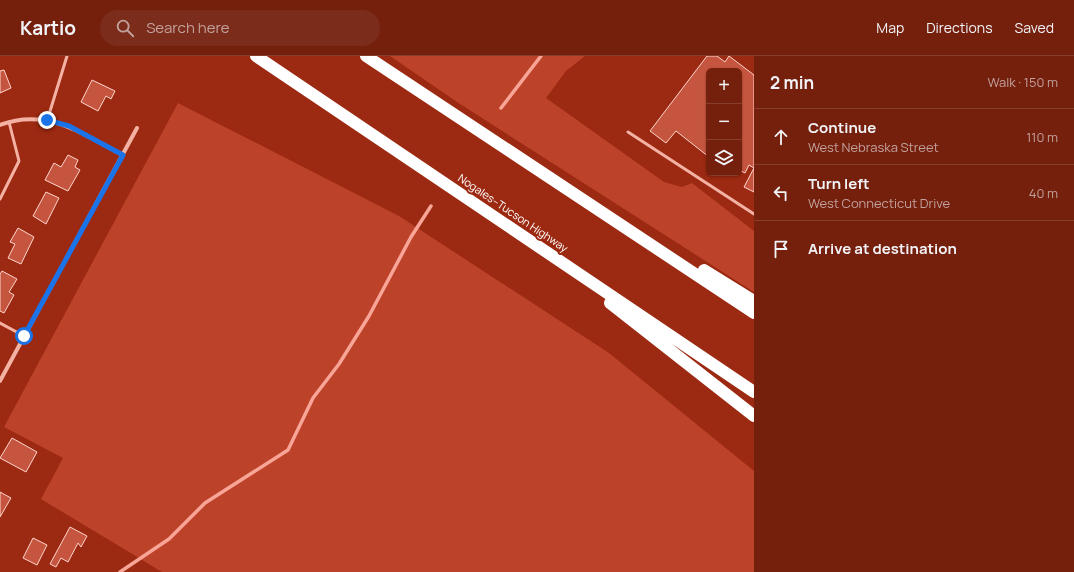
<!DOCTYPE html>
<html lang="en">
<head>
<meta charset="utf-8">
<style>
  :root { --surface:#751f0d; --page:#7c2c1b; --text:#f1f3f6; --muted:#c2a29d; --line:#863d2e }
  body { margin:0; font-family:Manrope,sans-serif; background:var(--page); color:var(--text) }
  .controls { position:absolute; right:12px; top:12px; display:grid; overflow:hidden; border-radius:6px; box-shadow:0 1px 3px #0004 }
  .controls button { width:36px; height:36px; display:grid; place-items:center; padding:0; border:0; border-bottom:1px solid var(--line); background:var(--surface); color:var(--text); font:20px sans-serif }
  .stop { position:absolute; width:12px; height:12px; margin:-9px; border:3px solid #1a73e8; border-radius:50%; background:#fff }
  .stop.end { background:#1a73e8; border-color:#fff; box-shadow:0 1px 4px #0008 }
  .list { margin:0; padding:0; list-style:none }
  h2 { display:flex; justify-content:space-between; align-items:center; height:52px; margin:0; padding:0 16px; font-size:17px }
  h2 small { font-size:13px; font-weight:400; color:var(--muted) }
  .list li { display:grid; grid-template-columns:26px 1fr auto; gap:12px; align-items:center; box-sizing:border-box; height:56px; padding:0 16px; border-top:1px solid var(--line) }
  .list b { display:block; font-size:15px; white-space:nowrap }
  .list p { margin:0; font-size:13px; white-space:nowrap; color:var(--muted) }
  .list em { font-size:13px; font-style:normal; color:var(--muted) }
  .icon { flex:none; width:22px; height:22px; fill:none; stroke:currentColor; stroke-width:2; stroke-linecap:round; stroke-linejoin:round }
  .map { position:relative; flex:none; width:754px; height:516px; overflow:hidden }
  header { display:flex; align-items:center; gap:24px; box-sizing:border-box; height:56px; padding:0 20px; background:var(--surface); border-bottom:1px solid var(--line) }
  header strong { font-size:19px }
  nav { display:flex; gap:22px; margin-inline-start:auto; font-size:14px }
  .search { width:280px; height:36px; background:var(--page); display:flex; align-items:center; gap:10px; box-sizing:border-box; padding:0 14px; border-radius:22px; color:var(--muted); font-size:15px }
  main { display:flex }
  aside { flex:1; background:var(--surface) }
  .map>svg:first-child { display:block }
  .green { fill:#bd422a }
  .lines { fill:none; stroke-linecap:round; stroke-linejoin:round }
  .stream { stroke:#f8a597; stroke-width:3.5 }
  .building { fill:#c5553e; stroke:#fed5ce }
  .lane { stroke:#f4b2a5; stroke-width:3 }
  .street { stroke:#f4b2a5; stroke-width:4 }
  .highway { stroke:#fff; stroke-width:12 }
  .route { stroke:#1a73e8; stroke-width:5 }
  .labels { text-anchor:middle; stroke-width:4; stroke-linejoin:round; paint-order:stroke }
  .street-label { font-size:11px; fill:#fff; stroke:#9c2911 }
</style>
</head>
<body>
<header>
<strong>Kartio</strong>
<div class="search"><svg class="icon" aria-label="search" viewBox="0 0 24 24"><circle cx="10" cy="10" r="6"/><path d="M15 15l6 6"/></svg>Search here</div>
<nav><a>Map</a><a>Directions</a><a>Saved</a></nav>
</header>
<main>
<div class="map">
<svg width="754" height="516" viewBox="0 0 754 516">
  <rect width="100%" height="100%" fill="#9c2911"/>
  <path class="green" d="M390 0H585L566 15 546 42 664 126 682 131 692 127 754 175V236L457 46Z
    M178 47 399 160 609 297 754 415V516H162L41 443 63 402 4 371Z"/>
  <g class="lines">
    <path class="stream" d="M501 52 541 0
      M120 516 169 483 205 447 288 394 313 342 339 308 369 260 411 181 431 150"/>
  </g>
  <path class="building" d="M707 0H717L725 6 729 0 754 19V136L744 131 754 112 749 109 745 117 739 114V15H709V101L676 75 666 87 650 75Z
    M4 14 11 32 0 37V15Z
    M92 24 115 35 111 43 106 40 98 55 81 46Z
    M68 99 78 104 75 111 80 114 68 135 45 124 54 107 61 111Z
    M46 136 59 142 46 168 33 160Z
    M18 172 34 181 21 208 8 202 15 188 10 186Z
    M2 215 17 223 9 236 14 239 4 257 0 255V218Z
    M12 382 37 396 26 416 0 402Z
    M0 436 11 442 0 461Z
    M70 471 87 480 81 491 78 487 68 506 61 502 56 511 50 508Z
    M33 482 47 489 37 509 23 502Z"/>
  <g class="lines">
    <path class="lane" d="M47 65 67 0
      M628 76 754 158
      M0 143 19 105 9 66
      M0 267 24 280"/>
    <path class="street" d="M0 69C46 51 83 78 123 99
      M0 325 137 72"/>
    <path class="highway" d="M256 0 754 336
      M366 0 754 257
      M704 214 754 245
      M610 247 754 360"/>
  </g>
  <g class="lines">
    <path class="route" d="M24 280 123 99 69 70 47 64"/>
  </g>
  <g class="labels">
    <g class="street-label">
      <text transform="translate(513 157) rotate(34)" y="4">Nogales–Tucson Highway</text>
    </g>
  </g>
</svg>
<div class="controls">
<button>+</button>
<button>−</button>
<button><svg class="icon" aria-label="layers" viewBox="0 0 24 24"><path d="M12 4l9 5-9 5-9-5zM3 14l9 5 9-5"/></svg></button>
</div>
<div class="stop" style="left:24px;top:280px"></div>
<div class="stop end" style="left:47px;top:64px"></div>
</div>
<aside>
<h2>2 min<small>Walk · 150 m</small></h2>
<ul class="list">
<li><svg class="icon" aria-label="ahead" viewBox="0 0 24 24"><path d="M12 20V5M6 11l6-6 6 6"/></svg><div><b>Continue</b><p>West Nebraska Street</p></div><em>110 m</em></li>
<li><svg class="icon" aria-label="left" viewBox="0 0 24 24"><path d="M17 20v-9H6M10 6l-5 5 5 5"/></svg><div><b>Turn left</b><p>West Connecticut Drive</p></div><em>40 m</em></li>
<li><svg class="icon" aria-label="arrive" viewBox="0 0 24 24"><path d="M6 21V4h12l-3 4 3 4H6"/></svg><div><b>Arrive at destination</b></div></li>
</ul>
</aside>
</main>
</body>
</html>
